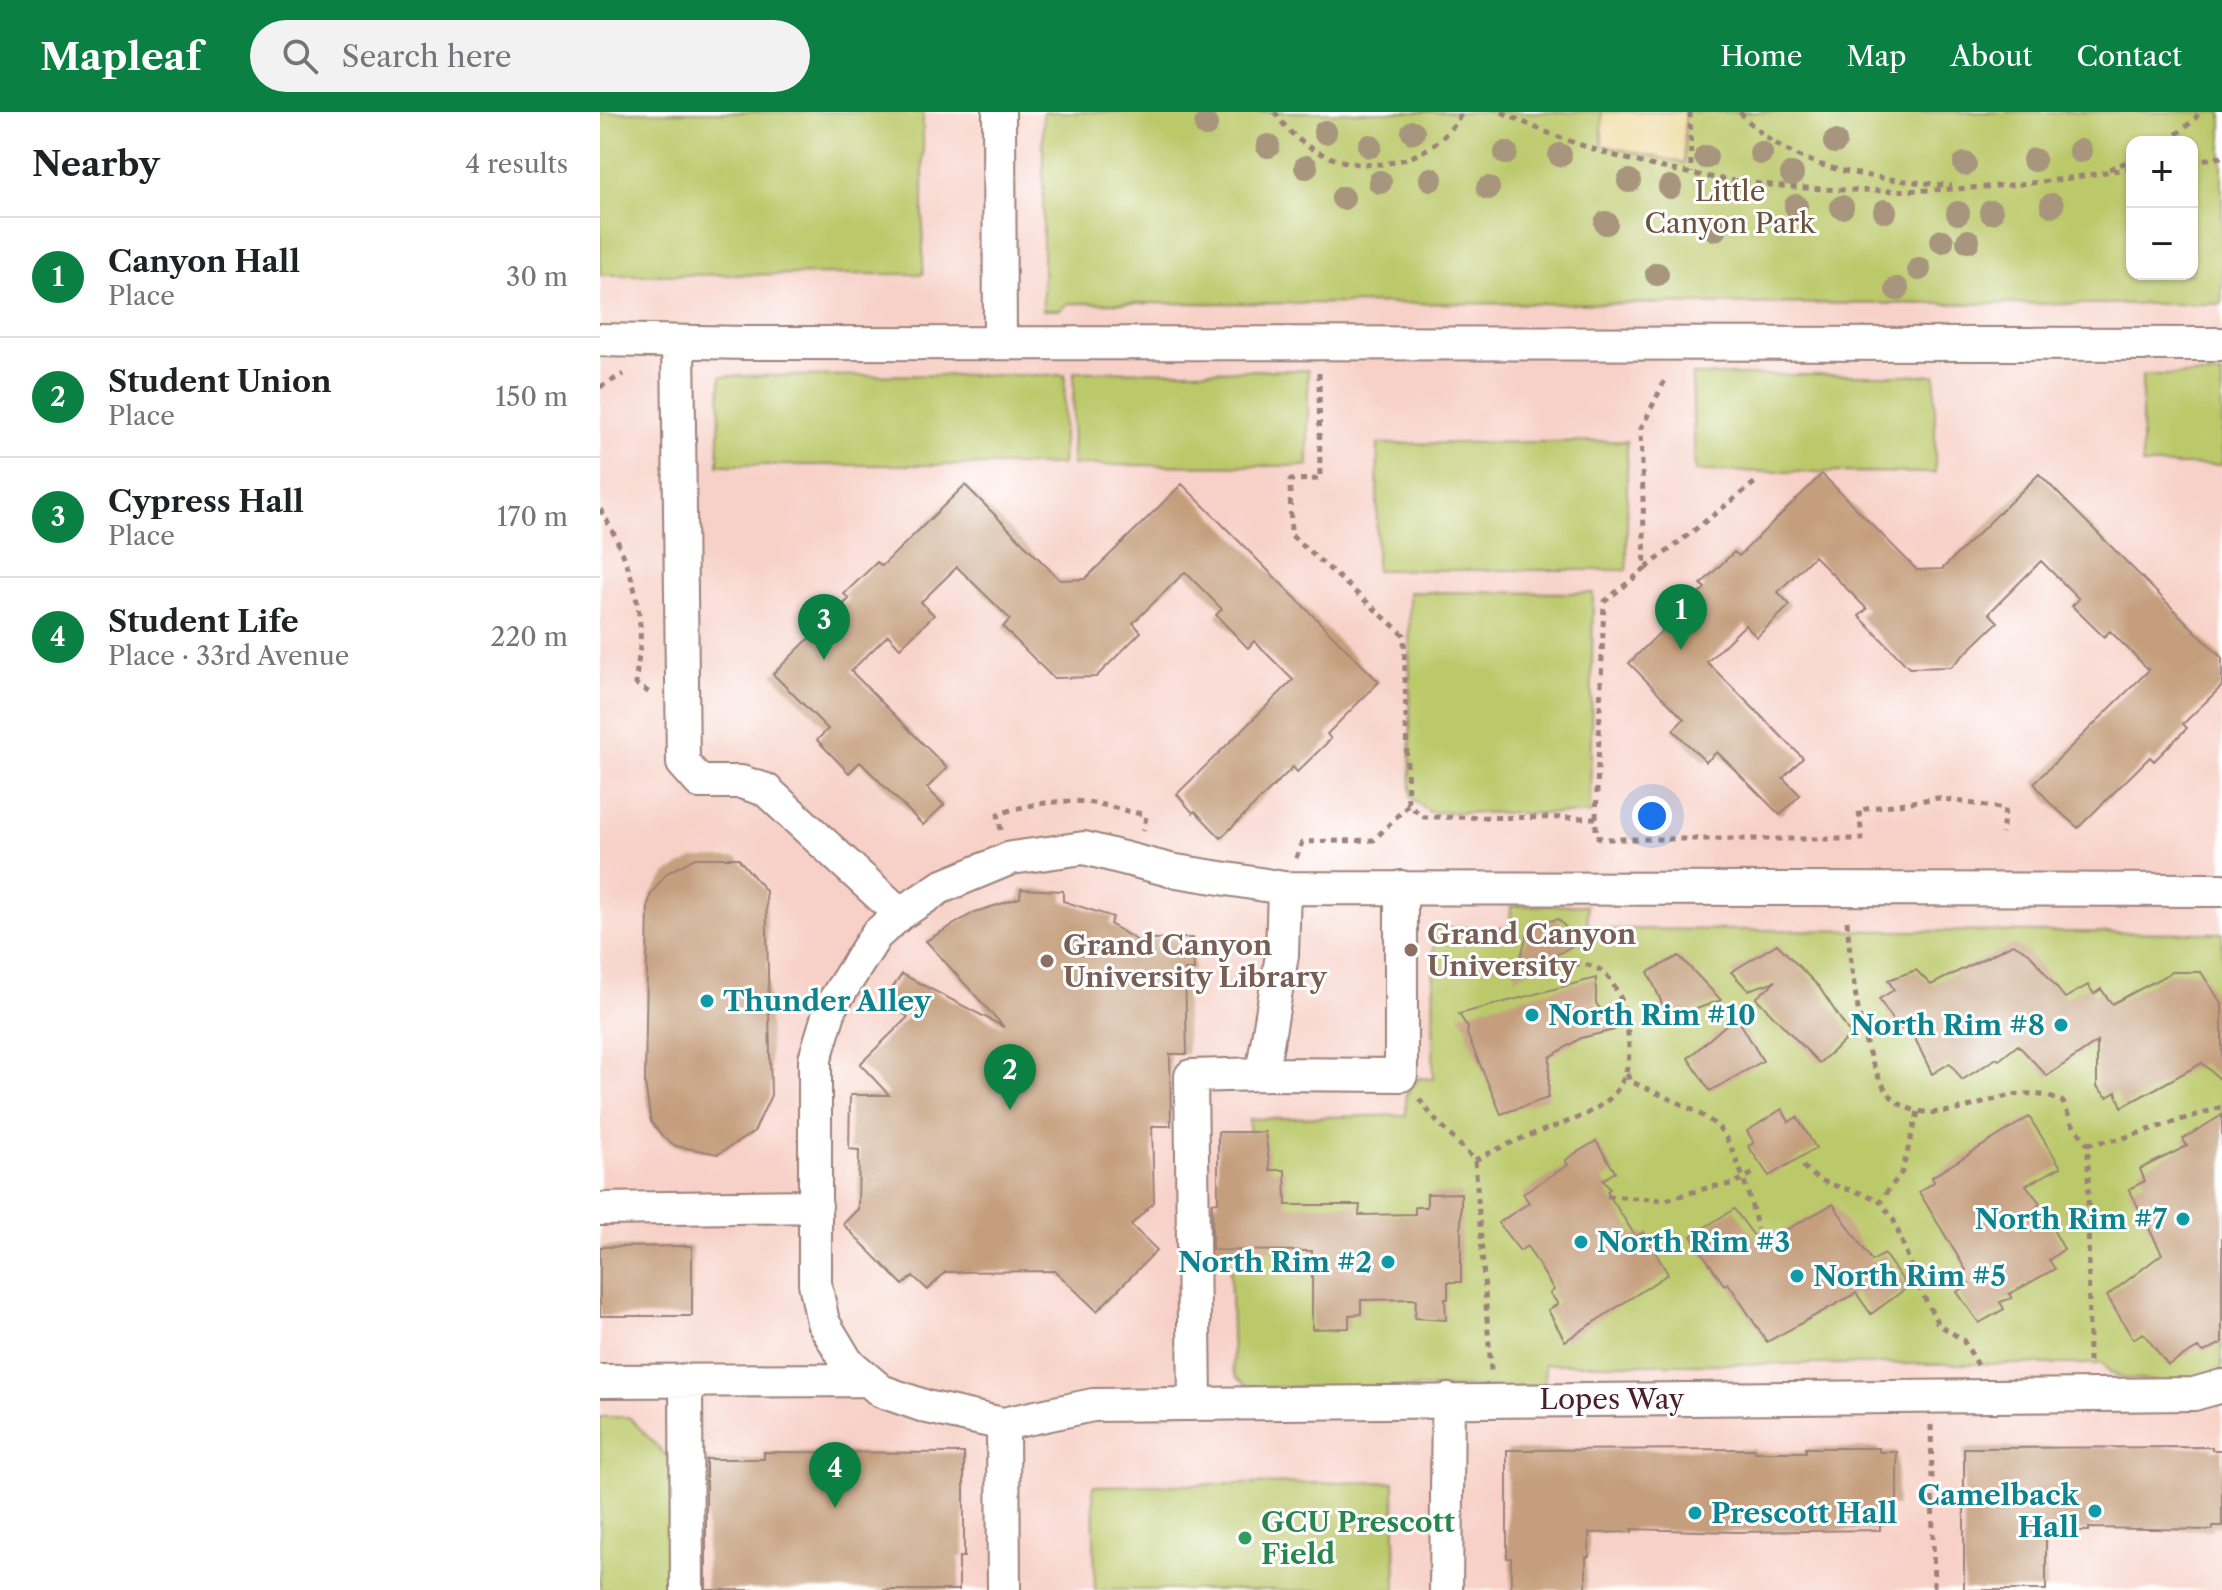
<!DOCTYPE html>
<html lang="en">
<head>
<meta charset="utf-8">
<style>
  :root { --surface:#fff; --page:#f2f2f2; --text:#202124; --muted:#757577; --line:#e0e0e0; --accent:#0b8043 }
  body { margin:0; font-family:"Libre Caslon Text",serif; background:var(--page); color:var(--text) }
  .controls { position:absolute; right:24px; top:24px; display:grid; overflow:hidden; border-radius:16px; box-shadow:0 2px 6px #0004 }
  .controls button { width:72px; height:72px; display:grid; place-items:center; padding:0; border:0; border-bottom:2px solid var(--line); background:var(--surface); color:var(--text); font:40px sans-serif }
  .you { position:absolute; left:1052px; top:704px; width:28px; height:28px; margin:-20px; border:6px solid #fff; border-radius:50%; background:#1a73e8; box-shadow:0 0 0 12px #1a73e833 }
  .badge { display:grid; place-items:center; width:52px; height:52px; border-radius:50%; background:var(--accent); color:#fff; font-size:26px; font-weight:700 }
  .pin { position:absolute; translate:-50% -66px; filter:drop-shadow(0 2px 4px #0008) }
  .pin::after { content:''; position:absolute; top:42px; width:28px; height:24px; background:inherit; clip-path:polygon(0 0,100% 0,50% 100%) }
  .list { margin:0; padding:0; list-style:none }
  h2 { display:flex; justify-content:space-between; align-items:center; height:104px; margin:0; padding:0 32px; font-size:34px }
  h2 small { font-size:26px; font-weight:400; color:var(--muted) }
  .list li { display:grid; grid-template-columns:52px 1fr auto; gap:24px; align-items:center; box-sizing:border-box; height:120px; padding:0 32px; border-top:2px solid var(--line) }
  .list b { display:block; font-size:30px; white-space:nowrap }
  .list p { margin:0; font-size:26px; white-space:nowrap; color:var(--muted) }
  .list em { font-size:26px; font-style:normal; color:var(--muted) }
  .icon { flex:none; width:44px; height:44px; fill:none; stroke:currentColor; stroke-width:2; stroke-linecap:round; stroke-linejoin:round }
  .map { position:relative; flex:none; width:1622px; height:1478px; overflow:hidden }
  header { display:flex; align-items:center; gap:48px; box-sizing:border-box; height:112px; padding:0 40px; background:var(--accent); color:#fff }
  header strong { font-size:38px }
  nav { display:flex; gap:44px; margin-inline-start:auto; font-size:28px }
  .search { width:560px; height:72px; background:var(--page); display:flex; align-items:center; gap:20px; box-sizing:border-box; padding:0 28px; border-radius:44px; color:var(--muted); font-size:30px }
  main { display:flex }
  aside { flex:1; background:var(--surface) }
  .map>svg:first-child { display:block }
  .built { fill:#f7d1c7 }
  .green { fill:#bcc96b; stroke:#83744b; stroke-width:2; fill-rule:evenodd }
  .sand { fill:#eeda9e; stroke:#9c7c64; stroke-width:2 }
  .building { fill:#c59f7d }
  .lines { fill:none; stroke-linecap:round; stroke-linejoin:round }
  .minor-casing { stroke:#9c827a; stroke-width:36 }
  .path { stroke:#9c827a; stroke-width:5; stroke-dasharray:6 6; stroke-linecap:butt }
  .minor { stroke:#fff; stroke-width:32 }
  .tree { fill:#a7957d }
  .education-dot { fill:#8d6e63; stroke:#fff; stroke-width:3 }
  .culture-dot { fill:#0f9aa8; stroke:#fff; stroke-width:3 }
  .leisure-dot { fill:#2e9e5b; stroke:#fff; stroke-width:3 }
  .labels { text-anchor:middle; stroke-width:6; stroke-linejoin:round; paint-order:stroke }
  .park-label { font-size:28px; fill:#6c523e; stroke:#fff }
  .education-label { font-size:28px; font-weight:bold; fill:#785e54; stroke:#fff; text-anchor:start }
  .culture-label { font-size:28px; font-weight:bold; fill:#0d838f; stroke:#fff; text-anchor:start }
  .street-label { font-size:28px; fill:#4a1f2b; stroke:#fff }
  .leisure-label { font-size:28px; font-weight:bold; fill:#27864d; stroke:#fff; text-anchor:start }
</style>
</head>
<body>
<header>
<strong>Mapleaf</strong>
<div class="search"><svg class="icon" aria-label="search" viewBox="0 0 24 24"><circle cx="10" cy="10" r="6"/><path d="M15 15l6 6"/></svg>Search here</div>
<nav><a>Home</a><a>Map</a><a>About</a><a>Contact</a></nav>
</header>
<main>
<aside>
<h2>Nearby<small>4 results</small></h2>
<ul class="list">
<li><span class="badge">1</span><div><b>Canyon Hall</b><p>Place</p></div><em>30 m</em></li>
<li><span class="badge">2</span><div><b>Student Union</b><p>Place</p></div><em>150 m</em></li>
<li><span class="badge">3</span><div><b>Cypress Hall</b><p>Place</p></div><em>170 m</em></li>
<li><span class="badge">4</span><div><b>Student Life</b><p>Place · 33rd Avenue</p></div><em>220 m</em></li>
</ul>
</aside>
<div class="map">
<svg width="1622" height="1478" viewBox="0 0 1622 1478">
  <rect width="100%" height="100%" fill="#fff"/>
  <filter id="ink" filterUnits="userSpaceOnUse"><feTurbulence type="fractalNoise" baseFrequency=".0125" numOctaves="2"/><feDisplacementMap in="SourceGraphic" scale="16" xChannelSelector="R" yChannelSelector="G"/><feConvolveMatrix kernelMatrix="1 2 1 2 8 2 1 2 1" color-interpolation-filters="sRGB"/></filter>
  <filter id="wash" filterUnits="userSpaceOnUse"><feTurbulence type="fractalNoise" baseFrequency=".006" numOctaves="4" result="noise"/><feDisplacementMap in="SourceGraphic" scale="32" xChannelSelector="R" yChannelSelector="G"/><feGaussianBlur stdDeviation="1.8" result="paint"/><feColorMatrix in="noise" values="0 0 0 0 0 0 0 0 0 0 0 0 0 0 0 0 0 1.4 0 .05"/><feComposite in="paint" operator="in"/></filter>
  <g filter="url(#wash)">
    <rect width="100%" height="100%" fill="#efe6ca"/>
    <path class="built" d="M0 0H443V198H459L469 191 1622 192V1478H0Z"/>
    <path class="green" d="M0 0H323V162L0 163Z
      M443 0H1622V192L469 191 459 198H443ZM1532 30H1592V162H1532Z
      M708 258V354L472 353 474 260Z
      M465 263 462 353H118L121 264Z
      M1092 263H1335V361L1095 359Z
      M1542 263H1622V353H1542Z
      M1027 329V458H776L778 332Z
      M809 480 993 481 990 702 829 700 811 685Z
      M987 793 988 817 1622 821V1263L1598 1272 1527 1267 1510 1260 1502 1252H945L944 1276 648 1275 636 1265 633 1257 630 1151 654 1150 649 1007 806 1003V982L819 966 833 967 834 816H910L911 794Z
      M0 1305H29L74 1352 72 1478H0Z
      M794 1370 796 1478H495L493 1374Z"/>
    <path class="sand" d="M1002 0H1085L1084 51 1002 33Z"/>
    <g id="blocks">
      <path class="building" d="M1222 362 1317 458 1342 457 1439 362 1622 546V574L1583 612 1587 616 1554 649 1550 645 1478 716 1450 691 1434 671 1549 558 1510 519 1504 525 1472 494 1479 487 1441 449 1389 501 1398 510 1351 555 1309 556 1259 504 1267 497 1214 444 1178 480 1190 493 1157 525 1145 513 1107 550 1203 646 1183 666 1200 683 1180 703 1117 640 1106 650 1073 618 1084 607 1029 551 1105 476 1101 472 1134 440 1139 444Z
        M582 372 779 570 727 622 731 627 697 660 693 655 621 726 595 699 593 701 577 682 693 568 654 529 648 536 616 503 622 497 585 460 533 511 541 520 496 565 453 566 403 515 410 507 357 455 321 490 334 503 300 536 288 523 251 559 347 656 327 676 344 693 323 713 260 650 249 661 217 628 228 617 173 562 249 487 244 482 277 450 282 454 365 373 460 468 485 467Z
        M95 746H138L166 779 171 983 154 1020 118 1042 76 1034 64 1026 51 1010 45 972 48 793 51 782 67 761Z
        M421 777 463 779V789L513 805 510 812 543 832 550 827 593 826 594 858H585L587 942H570L571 1014H552L554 1090 531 1113 557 1138 497 1199 455 1159 345 1160 328 1178 313 1164 303 1173 243 1112 258 1097 259 1038 249 1037 250 983H289L260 952 308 905 284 888 302 862 404 915 326 829 375 800 420 786Z
        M958 807 979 830 914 867 930 813Z
        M1177 832 1219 875 1251 923 1219 951 1156 886 1176 869 1148 878 1131 860Z
        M1413 832 1429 841 1465 886 1488 873 1494 882 1501 877 1512 892 1572 860H1601L1622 892V969L1602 951 1522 995 1516 980 1507 985 1497 975V930L1447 964 1418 933 1399 948 1397 946 1362 968 1350 951 1332 962 1308 912 1299 918 1279 887 1294 878 1288 868 1316 858 1331 873Z
        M1079 844 1121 888 1069 907 1048 860Z
        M996 866V891L1014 918 981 926 950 945 948 986 901 1002 867 922 868 916 859 902Z
        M1136 904 1163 949 1110 979 1088 946Z
        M1182 997 1189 1010 1197 1005 1216 1036 1169 1064 1148 1034 1154 1031 1147 1019Z
        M1622 1003V1231L1604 1240 1598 1236 1568 1253 1543 1221 1533 1227 1507 1184 1562 1142 1529 1077 1545 1069 1540 1057 1587 1034 1583 1027Z
        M1429 1005 1461 1055 1426 1073 1440 1091 1432 1101 1451 1114 1464 1137 1449 1148 1455 1157 1409 1182 1412 1186 1400 1190 1404 1197 1379 1211 1357 1180 1369 1171 1363 1161 1366 1158 1319 1080 1334 1070 1332 1065Z
        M618 1020H665L670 1058H685L686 1093H760L759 1103 815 1102V1095H827V1082L861 1081V1170H848V1187H845L846 1208 815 1206 816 1187 761 1188V1202L749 1203V1216L712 1217V1139L612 1138V1091L618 1090Z
        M996 1029 1015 1060 1003 1068 1010 1077 1007 1080 1036 1125 1043 1120 1068 1162 965 1229 948 1198 958 1192 950 1181 954 1178 927 1134 920 1139 898 1111 929 1091 923 1081 968 1053 965 1049 971 1044Z
        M1233 1092 1272 1149 1284 1142 1308 1175 1271 1202 1256 1181 1167 1230 1128 1171 1124 1173 1091 1124 1134 1097 1160 1132Z
        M92 1134V1204H0V1135Z
        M1612 1335V1338H1622V1414H1612V1418L1489 1416V1419H1446V1478H1364V1336Z
        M1206 1336H1279V1340H1297V1394H1280V1418L1135 1420 1032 1417V1420L989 1421V1445H986V1478H911V1446H907V1338L1155 1337V1340H1206Z
        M164 1340 364 1341V1445H359V1478H106V1347H164Z"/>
    </g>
  </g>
  <g filter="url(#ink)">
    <use href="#blocks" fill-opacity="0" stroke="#9c827a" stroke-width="2"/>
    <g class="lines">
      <g class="minor-casing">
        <path id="minor" d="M399 0 400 231
          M0 228 147 231 1622 232
          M78 230 83 651 100 670H141L166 678 300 802
          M684 776 682 843 662 962 801 963V775
          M1622 778 684 776 570 758 484 736 411 746 341 775 300 802 276 823 231 894 215 947V1171L223 1210 247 1250 281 1279 327 1295 403 1312 493 1293 1594 1282 1622 1274
          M0 1097 216 1094
          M0 1269 267 1268
          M86 1269 87 1478
          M595 1291 591 964 662 962
          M403 1312 404 1478
          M846 1478 848 1288"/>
      </g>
      <path class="path" d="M675 0C715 68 823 72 862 0
        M902 0C1059 79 1258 89 1430 71 1464 68 1498 61 1532 56
        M1090 0 1091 61
        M1140 0C1193 63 1275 65 1352 74
        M1567 30 1595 7 1599 0
        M1592 49 1622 45
        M1509 57 1532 48
        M719 261 720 367 690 368 691 423 804 523 808 693
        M0 275 24 262
        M0 397C25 438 43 486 40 535 39 548 36 559 36 572L50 581
        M1046 456 1158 368
        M996 706 1004 490 1045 457 1041 317 1067 264
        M401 718 398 702C426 693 457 687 486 690 505 692 523 699 542 702L546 705 543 719
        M696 746 702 730 774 728 808 693 824 705 996 706V724L1003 727H1262L1259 698 1338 686 1405 697 1402 722
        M1247 809C1251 854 1260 960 1297 990 1311 1001 1333 1002 1350 999 1393 992 1418 970 1463 990L1471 1010 1488 1032 1489 1253
        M1027 962 1030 969C1058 983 1094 994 1118 1015 1133 1028 1154 1096 1157 1117
        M819 987 837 1010 875 1048 891 1259
        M1318 1000 1302 1060 1280 1089 1294 1109 1320 1177 1338 1212 1363 1228 1378 1253
        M1488 1032 1520 1027 1622 995
        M875 1048C891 1040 908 1032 925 1025 980 1004 1037 997 1028 922 1027 910 1027 898 1021 887 1006 858 1000 851 966 852
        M1203 1054C1222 1077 1255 1075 1280 1089
        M1007 1084 1066 1088 1110 1075 1132 1072 1156 1060
        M1331 1313 1334 1478"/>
      <use href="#minor" class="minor"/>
    </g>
    <g class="tree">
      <circle cx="606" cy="13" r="12"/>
      <circle cx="725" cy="20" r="12"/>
      <circle cx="813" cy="20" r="12"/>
      <circle cx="1235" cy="30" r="12"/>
      <circle cx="668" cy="34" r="12"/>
      <circle cx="770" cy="34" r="12"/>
      <circle cx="1480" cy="39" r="12"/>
      <circle cx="906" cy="41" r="12"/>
      <circle cx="1161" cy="41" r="12"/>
      <circle cx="960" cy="43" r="12"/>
      <circle cx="1106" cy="45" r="12"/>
      <circle cx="1434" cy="48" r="12"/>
      <circle cx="1365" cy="52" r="12"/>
      <circle cx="706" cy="55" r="12"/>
      <circle cx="1192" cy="62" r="12"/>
      <circle cx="831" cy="67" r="12"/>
      <circle cx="1029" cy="69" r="12"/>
      <circle cx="780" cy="70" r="12"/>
      <circle cx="1070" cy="75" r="12"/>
      <circle cx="888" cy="76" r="12"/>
      <circle cx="743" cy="86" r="12"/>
      <circle cx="1452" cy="93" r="12"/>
      <circle cx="1196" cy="94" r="12"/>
      <circle cx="1242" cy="95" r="12"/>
      <circle cx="1285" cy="99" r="12"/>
      <circle cx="1391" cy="100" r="12"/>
      <circle cx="1358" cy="101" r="12"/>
      <circle cx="1006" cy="111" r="12"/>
      <circle cx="1115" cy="117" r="12"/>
      <circle cx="1342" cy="129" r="12"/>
      <circle cx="1368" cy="129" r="12"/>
      <circle cx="1319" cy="157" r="12"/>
      <circle cx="1057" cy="162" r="12"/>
      <circle cx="1297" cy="177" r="12"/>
    </g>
  </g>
  <g class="education-dot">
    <circle cx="811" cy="838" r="8"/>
    <circle cx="447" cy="849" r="8"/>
  </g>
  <g class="culture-dot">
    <circle cx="107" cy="889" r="8"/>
    <circle cx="932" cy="903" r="8"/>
    <circle cx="1461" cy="913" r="8"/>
    <circle cx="1583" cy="1107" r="8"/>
    <circle cx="981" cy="1130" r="8"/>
    <circle cx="788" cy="1150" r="8"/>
    <circle cx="1197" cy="1164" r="8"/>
    <circle cx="1495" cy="1399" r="8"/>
    <circle cx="1095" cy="1401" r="8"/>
  </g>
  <circle class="leisure-dot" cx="645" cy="1426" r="8"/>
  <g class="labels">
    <g class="park-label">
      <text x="1130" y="89">Little<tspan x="1130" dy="32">Canyon Park</tspan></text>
    </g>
    <g class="education-label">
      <text x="827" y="832">Grand Canyon<tspan x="827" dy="32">University</tspan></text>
      <text x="463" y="843">Grand Canyon<tspan x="463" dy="32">University Library</tspan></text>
    </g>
    <g class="culture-label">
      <text x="123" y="899">Thunder Alley</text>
      <text x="948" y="913">North Rim #10</text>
      <text x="1445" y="923" text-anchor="end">North Rim #8</text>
      <text x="1567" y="1117" text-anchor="end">North Rim #7</text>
      <text x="997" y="1140">North Rim #3</text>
      <text x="772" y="1160" text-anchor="end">North Rim #2</text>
      <text x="1213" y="1174">North Rim #5</text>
      <text x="1479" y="1393" text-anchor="end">Camelback<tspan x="1479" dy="32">Hall</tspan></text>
      <text x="1111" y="1411">Prescott Hall</text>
    </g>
    <g class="street-label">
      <text x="1012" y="1297">Lopes Way</text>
    </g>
    <g class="leisure-label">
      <text x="661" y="1420">GCU Prescott<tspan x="661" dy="32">Field</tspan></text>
    </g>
  </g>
</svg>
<div class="controls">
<button>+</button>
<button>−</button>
</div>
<div class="you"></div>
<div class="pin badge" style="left:1081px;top:538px">1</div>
<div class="pin badge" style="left:410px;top:998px">2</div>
<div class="pin badge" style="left:224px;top:548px">3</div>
<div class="pin badge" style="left:235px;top:1396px">4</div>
</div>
</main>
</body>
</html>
